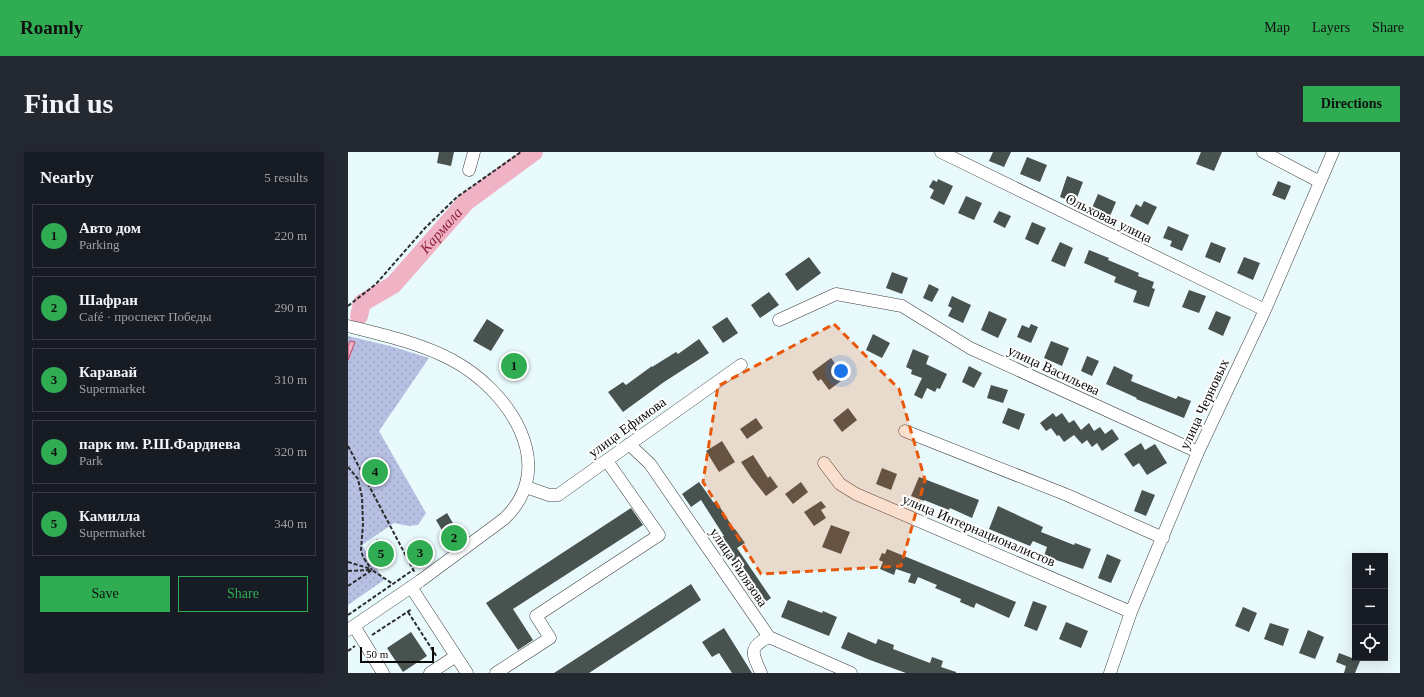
<!DOCTYPE html>
<html lang="en">
<head>
<meta charset="utf-8">
<style>
  :root { --surface:#171b24; --page:#242831; --text:#f1f3f6; --muted:#9ea1a6; --line:#363941; --accent:#30ac53 }
  body { margin:0; font-family:Georgia,serif; background:var(--page); color:var(--text) }
  .controls { position:absolute; right:12px; bottom:12px; display:grid; overflow:hidden; border-radius:0px; box-shadow:0 4px 16px #0002 }
  .controls button { width:36px; height:36px; display:grid; place-items:center; padding:0; border:0; border-bottom:1px solid var(--line); background:var(--surface); color:var(--text); font:20px sans-serif }
  .scale { position:absolute; left:12px; bottom:10px; width:74px; box-sizing:border-box; padding-left:4px; border:2px solid #0a0a0a; border-top:0; font-size:11px; line-height:14px; white-space:nowrap; color:#0a0a0a; -webkit-text-stroke:3px #fff; paint-order:stroke }
  .you { position:absolute; left:493px; top:219px; width:14px; height:14px; margin:-10px; border:3px solid #fff; border-radius:50%; background:#1a73e8; box-shadow:0 0 0 6px #1a73e833 }
  .badge { display:grid; place-items:center; width:26px; height:26px; border-radius:50%; background:var(--accent); color:#111; font-size:13px; font-weight:700 }
  .pin { position:absolute; translate:-50% -50%; border:2px solid #fff; box-shadow:0 1px 4px #0006 }
  .list { margin:0; padding:0; list-style:none }
  h2 { display:flex; justify-content:space-between; align-items:center; height:52px; margin:0; padding:0 16px; font-size:17px }
  h2 small { font-size:13px; font-weight:400; color:var(--muted) }
  .list li { display:grid; grid-template-columns:26px 1fr auto; gap:12px; align-items:center; box-sizing:border-box; height:64px; margin:0 8px 8px; padding:0 8px; border:1px solid var(--line); border-radius:0px }
  .list b { display:block; font-size:15px; white-space:nowrap }
  .list p { margin:0; font-size:13px; white-space:nowrap; color:var(--muted) }
  .list em { font-size:13px; font-style:normal; color:var(--muted) }
  .actions { display:flex; gap:8px; padding:12px 16px }
  .actions a { flex:1; padding:9px 0; border:1px solid var(--accent); border-radius:0px; text-align:center; font-size:14px; color:var(--accent) }
  .actions .main { background:var(--accent); color:#111 }
  .icon { flex:none; width:22px; height:22px; fill:none; stroke:currentColor; stroke-width:2; stroke-linecap:round; stroke-linejoin:round }
  .map { position:relative; flex:none; width:1052px; height:521px; overflow:hidden; border-radius:0px }
  header { display:flex; align-items:center; gap:24px; box-sizing:border-box; height:56px; padding:0 20px; background:var(--accent); color:#111 }
  header strong { font-size:19px }
  nav { display:flex; gap:22px; margin-inline-start:auto; font-size:14px }
  .intro { display:flex; align-items:center; justify-content:space-between; box-sizing:border-box; height:96px; padding:0 24px }
  h1 { margin:0; font-size:28px }
  .button { padding:10px 18px; border-radius:0px; background:var(--accent); color:#111; font-size:14px; font-weight:700 }
  main { display:flex; gap:24px; padding:0 24px }
  aside { flex:1; background:var(--surface); border-radius:0px; box-shadow:0 4px 16px #0002 }
  .map>svg:first-child { display:block }
  .park { fill:url(#park-dots) }
  .water { fill:url(#water-ripples); stroke:#c04163 }
  .lines { fill:none; stroke-linecap:round; stroke-linejoin:round }
  .river { stroke:#f0b3c5; stroke-width:18 }
  .building { fill:#48524f }
  .minor-casing { stroke:#3d3d3d; stroke-width:13 }
  .path { stroke:#2c2c2c; stroke-width:2; stroke-dasharray:4 2; stroke-linecap:butt }
  .minor { stroke:#fff; stroke-width:12 }
  .marked { fill:#e8590c; fill-opacity:0.2; stroke:#e8590c; stroke-width:3; stroke-dasharray:8 5; stroke-linejoin:round }
  .labels { text-anchor:middle; stroke-width:4; stroke-linejoin:round; paint-order:stroke }
  .street-label { font-size:14px; fill:#0a0a0a; stroke:#fff }
  .water-label { font-size:15px; font-style:italic; fill:#8f203a; stroke:#fff }
</style>
</head>
<body>
<header>
<strong>Roamly</strong>
<nav><a>Map</a><a>Layers</a><a>Share</a></nav>
</header>
<div class="intro"><h1>Find us</h1><a class="button">Directions</a></div>
<main>
<aside>
<h2>Nearby<small>5 results</small></h2>
<ul class="list">
<li><span class="badge">1</span><div><b>Авто дом</b><p>Parking</p></div><em>220 m</em></li>
<li><span class="badge">2</span><div><b>Шафран</b><p>Café · проспект Победы</p></div><em>290 m</em></li>
<li><span class="badge">3</span><div><b>Каравай</b><p>Supermarket</p></div><em>310 m</em></li>
<li><span class="badge">4</span><div><b>парк им. Р.Ш.Фардиева</b><p>Park</p></div><em>320 m</em></li>
<li><span class="badge">5</span><div><b>Камилла</b><p>Supermarket</p></div><em>340 m</em></li>
</ul>
<div class="actions"><a class="main">Save</a><a>Share</a></div>
</aside>
<div class="map">
<svg width="1052" height="521" viewBox="0 0 1052 521">
  <defs>
    <pattern id="park-dots" width="8" height="8" patternUnits="userSpaceOnUse"><rect width="8" height="8" fill="#b7c0e3"/><path d="M2 2h.1M6 6h.1" fill="none" stroke="#9ca4c1" stroke-width="1.8" stroke-linecap="round"/></pattern>
    <pattern id="water-ripples" width="26" height="14" patternUnits="userSpaceOnUse"><rect width="26" height="14" fill="#f0b3c5"/><path d="M2 4q2-2 4 0t4 0M15 11q2-2 4 0t4 0" fill="none" stroke="#cc99a8"/></pattern>
  </defs>
  <rect width="100%" height="100%" fill="#e9fafd"/>
  <path class="park" d="M0 184 42 194 81 206 31 279 78 361 70 373 61 374 46 371 14 393 36 428 0 453Z"/>
  <path class="water" d="M2 189 7 190 0 208V194Z"/>
  <g class="lines">
    <path class="river" id="s1" d="M11 164 14 151 45 133 118 50 186 0"/>
  </g>
  <path class="building" d="M91 0H106L103 14 89 11Z
    M645 0H663L656 15 641 9Z
    M853 0H874L866 19 848 12Z
    M679 5 699 13 692 30 672 22Z
    M719 24 735 30 727 51 712 45Z
    M590 27 605 34 596 53 582 46 586 38 581 35 585 28 589 30Z
    M930 29 943 34 937 48 924 43Z
    M750 42 768 50 762 64 744 56Z
    M618 44 634 51 626 68 610 61Z
    M796 49 809 55 800 73 782 64 788 52 793 55Z
    M651 59 663 64 657 76 645 70Z
    M684 70 698 76 690 93 677 87Z
    M820 74 841 83 834 99 822 94 824 89 815 86Z
    M712 90 725 96 717 115 703 109Z
    M863 90 878 96 872 111 857 105Z
    M741 98 761 106 760 108 791 121 790 124 806 130 804 136 807 137 801 155 785 150 789 139 766 130 768 125 736 111Z
    M461 105 473 121 449 139 437 122Z
    M896 105 912 111 905 128 889 121Z
    M544 120 560 126 554 142 538 136Z
    M581 132 591 137 584 150 575 146Z
    M841 138 858 144 851 161 834 155Z
    M421 140 431 153 412 166 403 153Z
    M604 144 623 153 615 171 600 164 604 156 600 154Z
    M641 159 659 167 650 186 633 178Z
    M868 159 883 165 875 184 860 177Z
    M379 165 390 181 375 191 364 175Z
    M139 167 156 178 143 199 125 189Z
    M683 172 690 175 683 191 669 185 674 173 681 176Z
    M525 182 542 191 534 206 518 198Z
    M351 187 361 201 316 230 275 260 260 240 275 230 278 233 304 214V215L328 200 330 202Z
    M703 189 721 196 714 214 696 206Z
    M565 197 581 204 578 212 599 222 592 237 589 236 587 240 579 236 574 247 566 243 574 226 563 222 564 218 558 215Z
    M739 204 751 209 744 224 733 219Z
    M483 206 497 226 481 238 473 227 470 229 464 220Z
    M621 214 634 221 626 236 614 230Z
    M766 214 785 223 783 229 828 247 830 244 843 249 836 266 788 247 789 246 758 232Z
    M643 233 660 238 655 251 639 246Z
    M500 256 509 268 494 280 485 268Z
    M660 256 677 262 671 278 654 271Z
    M705 261 708 265 714 261 721 271 726 268 733 278 741 271 746 279 752 275 757 282 764 277 771 287 754 299 749 291 744 295 739 288 734 292 726 283 716 290 711 283 709 284 703 276 698 279 692 271Z
    M408 266 415 276 399 287 392 277Z
    M374 289 387 310 371 320 358 299Z
    M793 291 797 298 807 292 819 311 799 323 791 311 785 315 776 302Z
    M405 303 420 326 422 324 430 335 418 344 403 325 393 310Z
    M534 316 549 322 543 338 528 332Z
    M571 325 631 348 624 366 602 356 601 358 576 348V349L563 344Z
    M351 330 366 351 368 349 386 377H387L397 391 389 396 423 446 410 455 382 413 385 410 370 387 376 384 353 348 343 355 334 342Z
    M453 330 460 340 445 352 437 342Z
    M794 338 807 343 798 364 786 359Z
    M473 349 478 355 473 358 478 366 466 374 456 360Z
    M650 354 695 375 693 380 726 393 727 391 743 397 735 417 696 404 699 395 685 389 682 394 641 377Z
    M283 356 295 373 165 457 185 488 170 498 138 451Z
    M99 361 113 385 102 392 88 368Z
    M483 373 502 380 493 402 474 395Z
    M29 387 44 392 39 411 31 414 20 394Z
    M539 397 668 450 661 466 628 451 626 456 612 450 613 447 587 436 589 433 570 425 567 432 560 430 563 422 548 417 546 423 532 417 535 410 531 408 534 401 537 402Z
    M759 402 773 408 763 431 750 426Z
    M343 432 353 448 241 521H206Z
    M440 448 474 461 475 459 489 465 481 484 433 465Z
    M685 449 699 454 689 479 676 474Z
    M895 455 909 461 901 480 887 474Z
    M718 470 740 479 733 496 711 487Z
    M922 471 941 477 935 494 916 487Z
    M376 476 404 521H384L371 501 364 505 354 490Z
    M960 478 976 485 967 507 951 501Z
    M63 480 79 504 55 520 39 496Z
    M500 480 528 492 530 487 546 493 545 497 582 511 584 505 595 509 593 515 608 520V521H558L522 508 493 496Z
    M991 501 1012 509 1007 521H996L998 514 988 510Z"/>
  <g class="lines">
    <g class="minor-casing">
      <path id="minor" d="M593 0 917 158
        M915 0 972 30
        M121 18 126 0
        M431 168 488 142 554 154 622 196 850 300
        M0 174C35 183 72 191 104 208 159 237 213 313 156 367L72 429 0 478
        M557 279 719 343 815 386
        M281 292 302 312 421 485 503 521
        M476 311 492 332 508 342 783 460
        M178 335 201 343H210L393 213
        M63 435 119 521
        M6 474 35 521
        M82 521 108 504
        M148 521 202 486 188 464 311 383 259 309
        M413 521C405 502 399 496 421 485
        M762 521 783 460 850 300 917 158 985 0"/>
    </g>
    <path class="path" d="M0 154 28 132 77 76 109 45 173 0
      M0 294 67 421
      M0 315 10 327 14 345 15 372 13 398 15 405 24 418
      M0 410 23 417
      M0 419 22 418
      M0 434 24 418 45 432
      M60 460 89 505
      M0 463 65 418
      M24 483 64 457
      M0 499 7 494"/>
    <use href="#minor" class="minor"/>
  </g>
  <path class="marked" d="M486 172 551 237 577 328 553 414 413 422 355 330 370 234Z"/>
  <g class="labels">
    <g class="street-label">
      <text transform="translate(761 66) rotate(26)" y="5">Ольховая улица</text>
      <text transform="translate(706 218) rotate(25)" y="5">улица Васильева</text>
      <text transform="translate(856 252) rotate(-65)" y="5">улица Черновых</text>
      <text transform="translate(279 275) rotate(-36)" y="5">улица Ефимова</text>
      <text transform="translate(631 378) rotate(23)" y="5">улица Интернационалистов</text>
      <text transform="translate(391 415) rotate(56)" y="5">улица Гилязова</text>
    </g>
    <g class="water-label">
      <text dy="5" stroke="none"><textPath href="#s1" startOffset="122">Кармала</textPath></text>
    </g>
  </g>
</svg>
<div class="controls">
<button>+</button>
<button>−</button>
<button><svg class="icon" aria-label="locate" viewBox="0 0 24 24"><circle cx="12" cy="12" r="6"/><path d="M12 2v4M12 18v4M2 12h4M18 12h4"/></svg></button>
</div>
<div class="scale">50 m</div>
<div class="you"></div>
<div class="pin badge" style="left:166px;top:214px">1</div>
<div class="pin badge" style="left:106px;top:386px">2</div>
<div class="pin badge" style="left:72px;top:401px">3</div>
<div class="pin badge" style="left:27px;top:320px">4</div>
<div class="pin badge" style="left:33px;top:402px">5</div>
</div>
</main>
</body>
</html>
